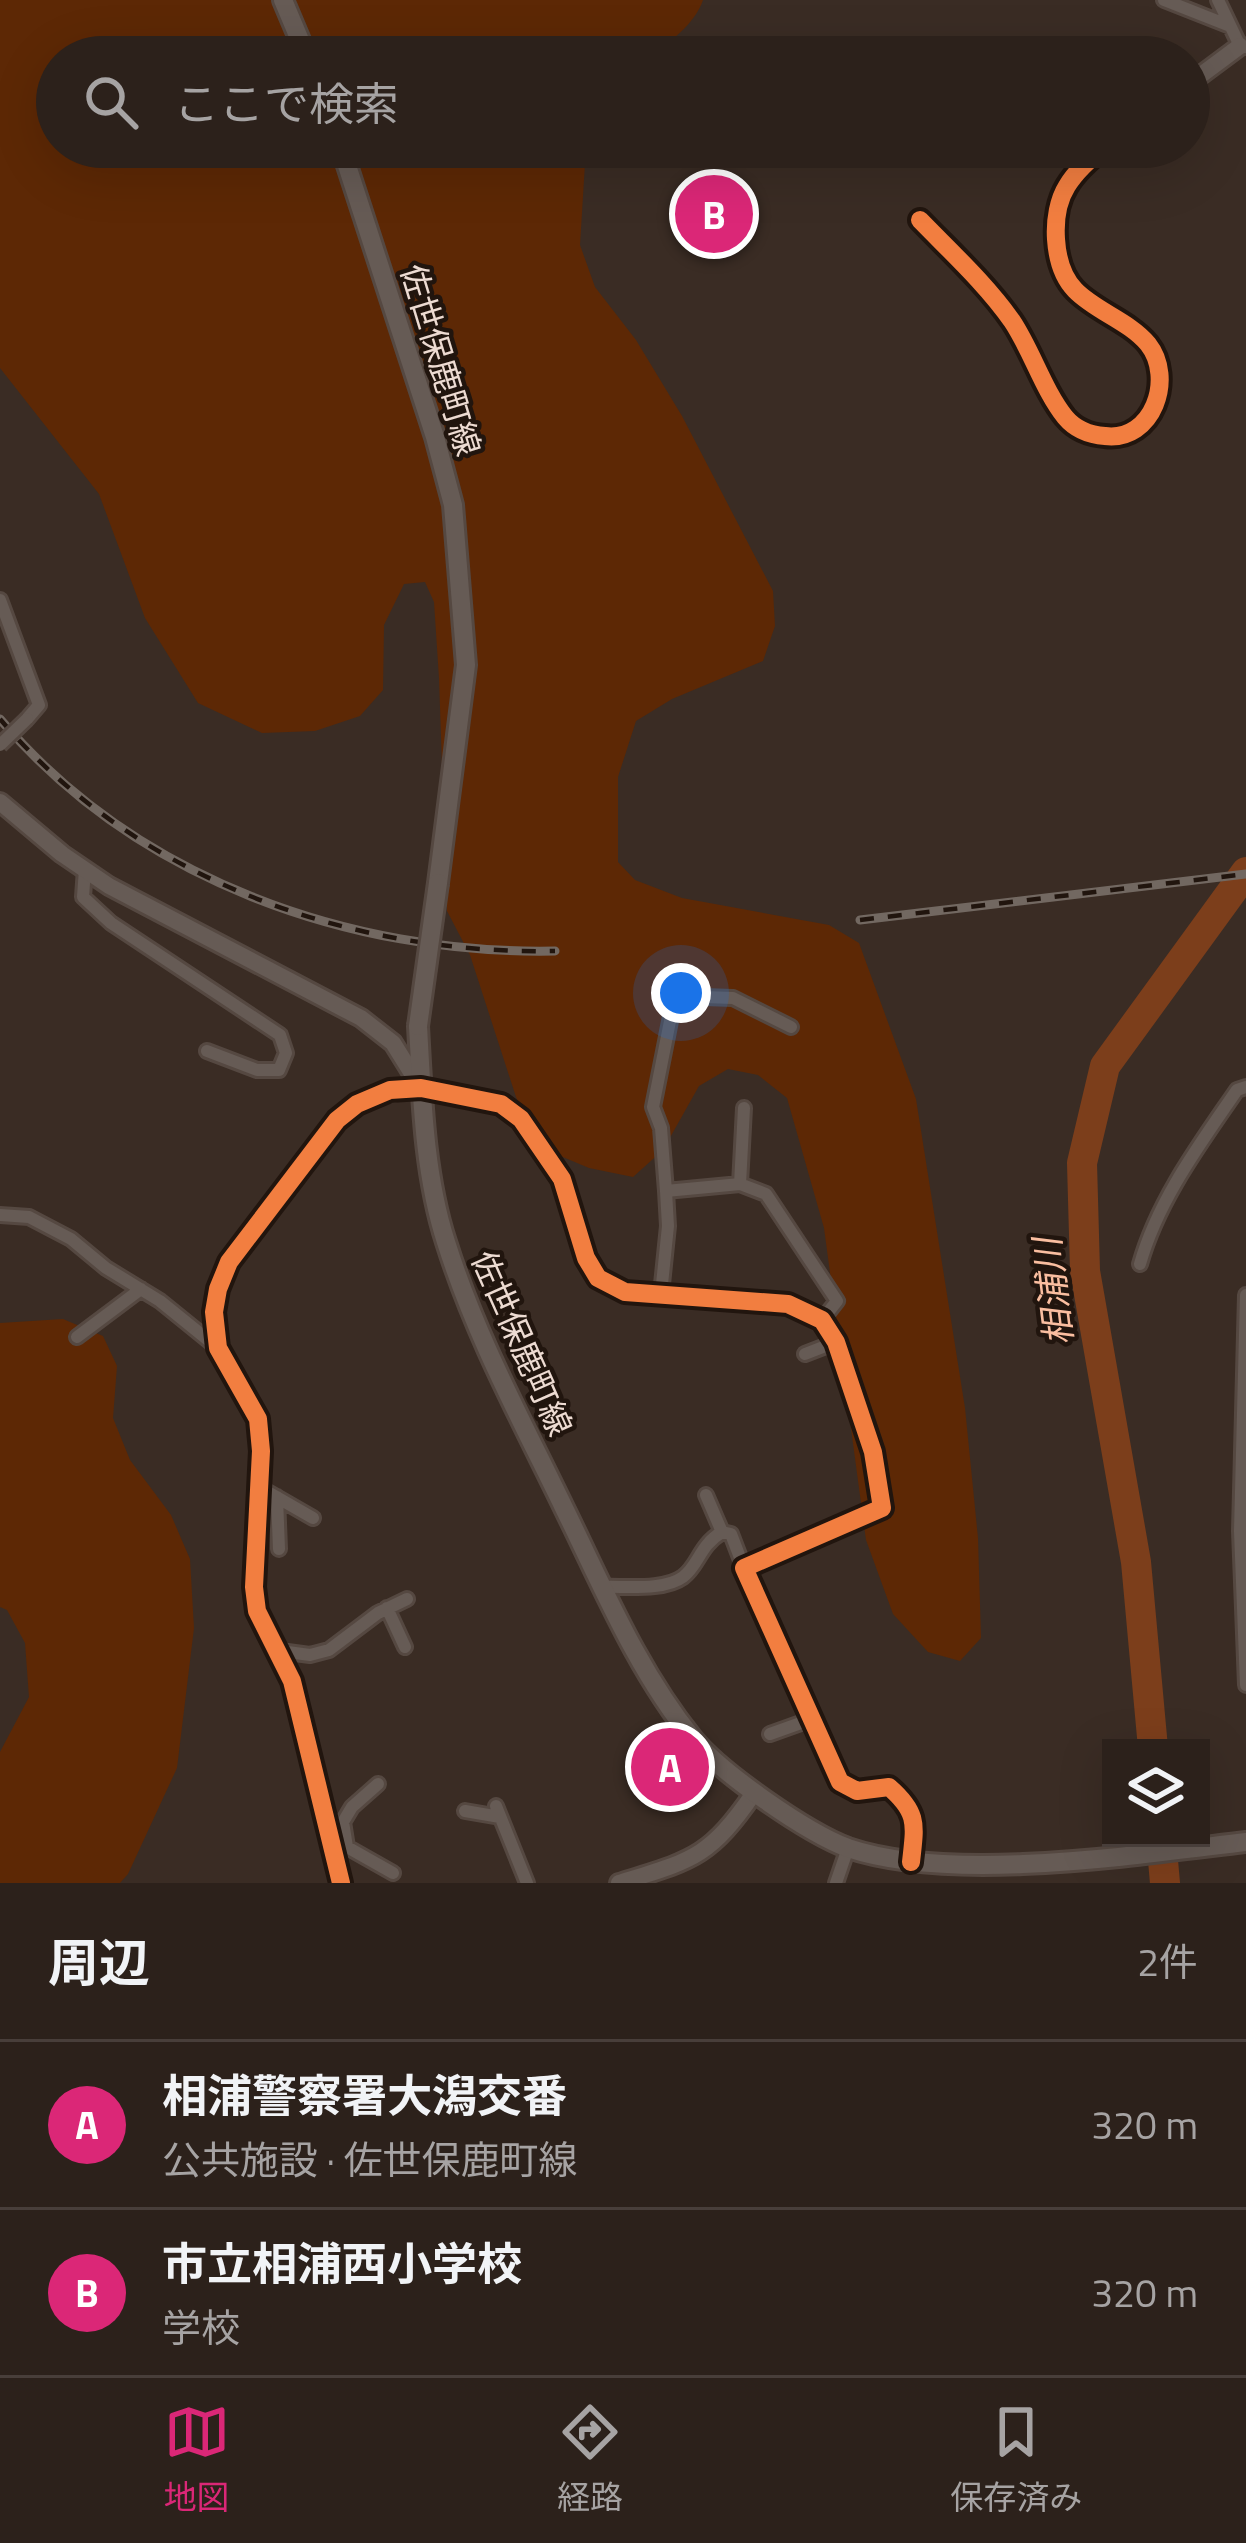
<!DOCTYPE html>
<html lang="ja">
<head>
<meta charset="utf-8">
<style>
  :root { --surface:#2c211b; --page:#382e28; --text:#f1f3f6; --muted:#a6a3a3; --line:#483e3a; --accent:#db2777 }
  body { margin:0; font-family:"Titillium Web","Noto Sans JP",sans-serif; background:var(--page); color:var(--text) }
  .controls { position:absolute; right:36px; bottom:36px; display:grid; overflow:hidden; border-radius:0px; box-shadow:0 12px 48px #0002 }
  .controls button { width:108px; height:108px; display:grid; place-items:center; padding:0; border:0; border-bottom:3px solid var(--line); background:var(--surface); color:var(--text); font:60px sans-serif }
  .you { position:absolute; left:681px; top:993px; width:42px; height:42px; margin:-30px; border:9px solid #fff; border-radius:50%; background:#1a73e8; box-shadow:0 0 0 18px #1a73e833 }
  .badge { display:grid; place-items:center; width:78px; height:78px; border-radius:50%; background:var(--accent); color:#fff; font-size:39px; font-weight:700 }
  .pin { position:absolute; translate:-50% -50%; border:6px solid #fff; box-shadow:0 3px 12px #0006 }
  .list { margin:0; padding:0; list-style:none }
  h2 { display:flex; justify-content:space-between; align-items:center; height:156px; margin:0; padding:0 48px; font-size:51px }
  h2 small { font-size:39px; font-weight:400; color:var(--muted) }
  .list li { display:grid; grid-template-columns:78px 1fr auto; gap:36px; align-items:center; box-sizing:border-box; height:168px; padding:0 48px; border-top:3px solid var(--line) }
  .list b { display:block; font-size:45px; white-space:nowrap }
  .list p { margin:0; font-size:39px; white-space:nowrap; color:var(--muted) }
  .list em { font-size:39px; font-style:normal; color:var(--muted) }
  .icon { flex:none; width:66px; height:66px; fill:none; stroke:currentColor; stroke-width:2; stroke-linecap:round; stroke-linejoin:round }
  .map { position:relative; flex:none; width:1246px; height:1883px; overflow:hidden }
  .search { position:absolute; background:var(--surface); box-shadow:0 12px 48px #0002; left:36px; right:36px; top:36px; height:132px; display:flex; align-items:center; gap:30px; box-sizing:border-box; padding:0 42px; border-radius:66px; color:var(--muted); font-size:45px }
  .sheet { height:492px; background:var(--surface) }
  nav { display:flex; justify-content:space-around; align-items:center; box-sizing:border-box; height:168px; border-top:3px solid var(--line); background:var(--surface); font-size:33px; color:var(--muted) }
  nav a { display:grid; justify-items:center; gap:6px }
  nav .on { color:var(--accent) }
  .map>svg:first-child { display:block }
  .green { fill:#5d2805 }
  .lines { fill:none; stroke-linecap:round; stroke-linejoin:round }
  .river { stroke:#7c3e1b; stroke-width:30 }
  .minor-casing { stroke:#554841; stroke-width:18 }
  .tertiary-casing { stroke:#554841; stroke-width:22 }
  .secondary-casing { stroke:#554841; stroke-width:24 }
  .minor { stroke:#665b55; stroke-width:12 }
  .tertiary { stroke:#665b55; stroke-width:16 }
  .secondary { stroke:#665b55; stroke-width:18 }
  .rail-casing { stroke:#726861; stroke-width:9 }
  .rail { stroke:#21150e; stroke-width:4.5; stroke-dasharray:14; stroke-linecap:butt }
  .minor-bridge-casing { stroke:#554841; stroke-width:18; stroke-linecap:butt }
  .secondary-bridge-casing { stroke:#554841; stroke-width:24; stroke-linecap:butt }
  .minor-bridge { stroke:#665b55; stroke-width:12 }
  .secondary-bridge { stroke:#665b55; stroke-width:18 }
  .cycleway-casing { stroke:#21150e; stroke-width:26 }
  .cycleway { stroke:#f27e40; stroke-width:18 }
  .labels { text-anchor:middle; stroke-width:9; stroke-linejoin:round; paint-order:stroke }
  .street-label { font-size:33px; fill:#eddbd2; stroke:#21150e }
  .water-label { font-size:36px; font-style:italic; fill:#fabea0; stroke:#21150e }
</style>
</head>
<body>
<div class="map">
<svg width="1246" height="1883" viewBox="0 0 1246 1883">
  <rect width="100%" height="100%" fill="#3a2c24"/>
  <path class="green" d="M0 0H703C695 24 669 43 649 57H57V147H586L580 245 595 287 636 340 682 416 773 591 775 626 763 661 672 699 636 721 618 777V862L635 880 682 898 829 925 859 943 916 1099 965 1408 978 1538 981 1638 960 1661 928 1652 893 1614 866 1540 824 1228 787 1098 758 1075 728 1069 699 1086 663 1150 633 1177 589 1168 539 1147 516 1097 470 955 447 911 439 678 434 602 425 582 404 584 384 625 383 690 360 716 315 731 262 733 198 703 145 618 99 494 0 368Z
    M63 1319 103 1336 117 1366 113 1418 130 1460 171 1515 190 1559 194 1628 177 1768 128 1874 120 1883H0V1752L29 1697 25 1643 7 1610 0 1607V1323Z"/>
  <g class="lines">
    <path class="river" d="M1153 1748 1136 1562 1085 1271 1082 1163 1105 1066 1246 872
      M1161 1838 1165 1883"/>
    <g class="minor-casing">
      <path id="minor" d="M1164 0 1230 26
        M1218 0 1240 46 1245 47
        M0 600 39 705 27 719
        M85 869 83 897 111 923 280 1035 286 1053 279 1070H257L207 1051
        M421 1088 501 1104 521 1119 562 1179 586 1258 598 1278 625 1292 788 1304 822 1320 836 1342 873 1452 882 1508 744 1568 840 1782 857 1791 889 1787C919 1813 915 1825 911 1862
        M740 1184 744 1108
        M666 1191 661 1128 653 1107 675 996 733 998 791 1027
        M0 1215 29 1217 71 1239 106 1268 160 1301 218 1348
        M1140 1264C1158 1200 1200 1144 1237 1090L1246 1087
        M661 1294 668 1226 666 1191 740 1184 766 1194 837 1301 822 1320
        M1246 1295 1240 1531 1246 1685
        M77 1337 141 1289
        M805 1354 836 1342
        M259 1487 313 1518
        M706 1495 722 1532 731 1534 744 1568
        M277 1497 279 1549
        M603 1587C625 1586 664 1591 683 1577 699 1565 699 1546 722 1532
        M387 1608 405 1647
        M280 1651 310 1655 329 1650 378 1613 407 1599
        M770 1734 812 1719
        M496 1806 527 1883
        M465 1811 500 1817
        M347 1847 343 1822 352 1807 378 1784
        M340 1850 347 1847 393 1873
        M836 1883 848 1848"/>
    </g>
    <g class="tertiary-casing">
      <path id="tertiary" d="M1189 84 1240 46
        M920 220C952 253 986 284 1012 321 1032 351 1043 389 1065 417 1075 429 1090 435 1105 436 1153 442 1175 378 1148 344 1129 321 1095 311 1075 290 1052 266 1050 213 1067 186 1076 171 1092 157 1105 147
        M0 802 62 854 109 886 361 1018 393 1043 421 1088C387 1090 363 1098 337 1120L229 1262 218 1289 214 1312 218 1348 258 1419 261 1451 254 1587 257 1611 292 1681 341 1883
        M619 1883C693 1860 709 1858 754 1793"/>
    </g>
    <g class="secondary-casing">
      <path id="secondary" d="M283 0 307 57
        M341 147 435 437 453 505 466 665 438 883
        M418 1026C422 1097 424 1174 446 1242 475 1335 522 1421 564 1508 603 1587 637 1670 693 1739 721 1773 806 1832 848 1848 951 1883 1136 1855 1246 1842"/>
    </g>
    <use href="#minor" class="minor"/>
    <use href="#tertiary" class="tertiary"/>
    <use href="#secondary" class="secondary"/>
    <g class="rail-casing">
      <path id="rail" d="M0 719C136 879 349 955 555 951
        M860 920 1246 874"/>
    </g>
    <use href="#rail" class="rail"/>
    <g class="minor-bridge-casing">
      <path id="minor-bridge" d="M0 745 27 719"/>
    </g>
    <g class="secondary-bridge-casing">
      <path id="secondary-bridge" d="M418 1026 438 883"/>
    </g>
    <use href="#minor-bridge" class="minor-bridge"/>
    <use href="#secondary-bridge" class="secondary-bridge"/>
    <g class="cycleway-casing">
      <path id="cycleway" d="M920 220C952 253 986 284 1012 321 1032 351 1043 389 1065 417 1075 429 1090 435 1105 436 1153 442 1175 378 1148 344 1129 321 1095 311 1075 290 1052 266 1050 213 1067 186 1076 171 1092 157 1105 147
        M341 1883 292 1681 257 1611 254 1587 261 1451 258 1419 218 1348 214 1312 218 1289 229 1262 337 1120 357 1104 390 1090 421 1088 501 1104 521 1119 562 1179 586 1258 598 1278 625 1292 788 1304 822 1320 836 1342 873 1452 882 1508 744 1568 840 1782 857 1791 889 1787C919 1813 915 1825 911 1862"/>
    </g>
    <use href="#cycleway" class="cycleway"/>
  </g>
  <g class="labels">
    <g class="street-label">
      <text transform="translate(441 360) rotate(73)" y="12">佐世保鹿町線</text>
      <text transform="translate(522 1343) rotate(66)" y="12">佐世保鹿町線</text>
    </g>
    <g class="water-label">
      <text transform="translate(1053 1292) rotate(-97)" y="13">相浦川</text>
    </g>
  </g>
</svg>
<div class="controls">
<button><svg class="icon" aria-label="layers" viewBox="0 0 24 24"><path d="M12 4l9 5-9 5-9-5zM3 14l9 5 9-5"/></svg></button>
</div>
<div class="you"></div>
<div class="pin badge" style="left:670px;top:1767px">A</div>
<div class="pin badge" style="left:714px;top:214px">B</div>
<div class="search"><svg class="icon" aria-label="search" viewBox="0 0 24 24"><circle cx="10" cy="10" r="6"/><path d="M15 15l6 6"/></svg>ここで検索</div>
</div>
<section class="sheet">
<h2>周辺<small>2件</small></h2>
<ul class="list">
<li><span class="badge">A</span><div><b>相浦警察署大潟交番</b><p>公共施設 · 佐世保鹿町線</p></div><em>320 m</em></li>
<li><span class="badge">B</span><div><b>市立相浦西小学校</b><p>学校</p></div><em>320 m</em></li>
</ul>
</section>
<nav>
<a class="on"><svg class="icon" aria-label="map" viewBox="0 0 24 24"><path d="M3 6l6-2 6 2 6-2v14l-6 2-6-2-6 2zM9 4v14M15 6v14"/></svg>地図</a>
<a><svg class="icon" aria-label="directions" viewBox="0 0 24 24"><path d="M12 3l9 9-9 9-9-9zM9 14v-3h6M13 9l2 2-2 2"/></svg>経路</a>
<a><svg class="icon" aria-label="saved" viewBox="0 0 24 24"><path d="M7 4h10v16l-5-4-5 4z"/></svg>保存済み</a>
</nav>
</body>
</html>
